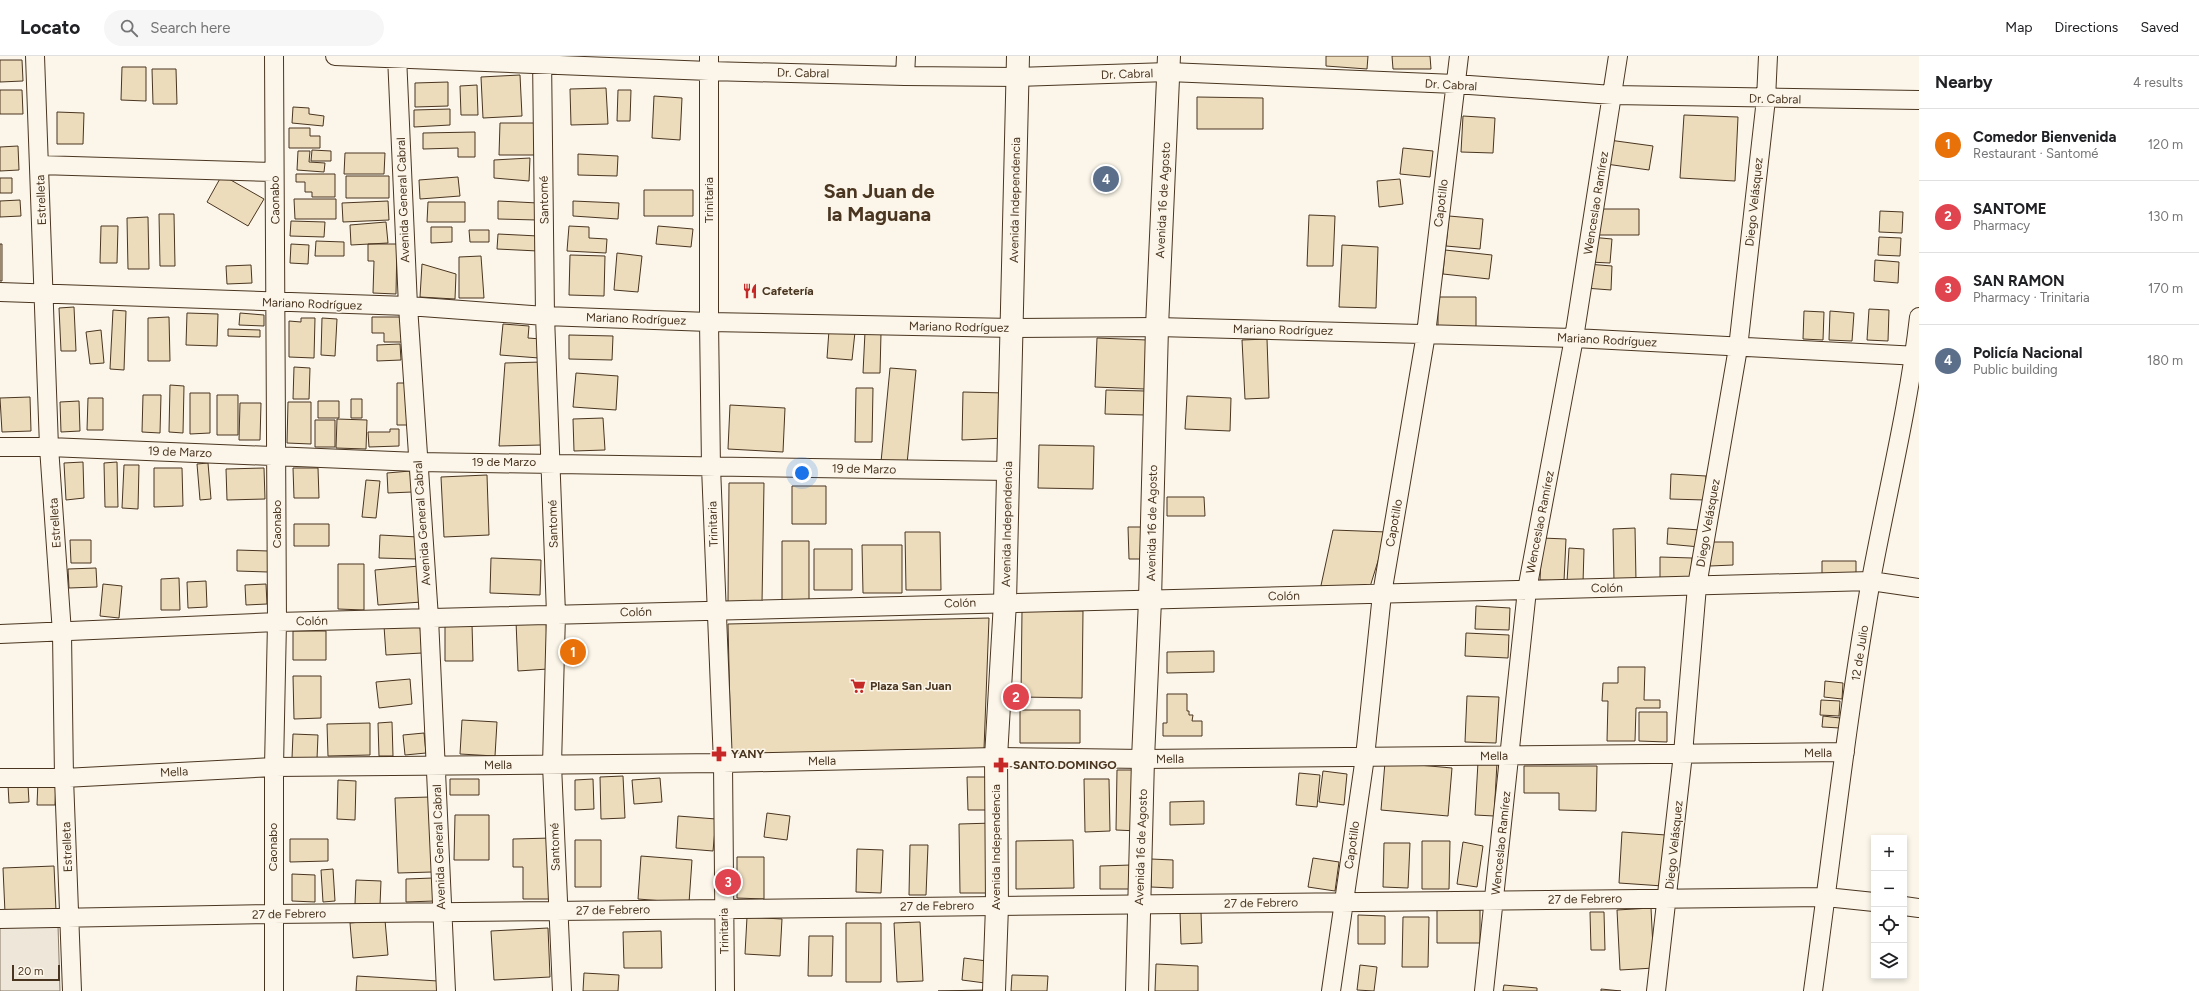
<!DOCTYPE html>
<html lang="en">
<head>
<meta charset="utf-8">
<style>
  :root { --surface:#fff; --page:#f6f6f6; --text:#202124; --muted:#757577; --line:#e0e0e0; --accent:#c62828 }
  body { margin:0; font-family:Figtree,sans-serif; background:var(--page); color:var(--text) }
  .controls { position:absolute; right:12px; bottom:12px; display:grid; overflow:hidden; border-radius:0px; box-shadow:0 2px 6px #0003 }
  .controls button { width:36px; height:36px; display:grid; place-items:center; padding:0; border:0; border-bottom:1px solid var(--line); background:var(--surface); color:var(--text); font:20px sans-serif }
  .scale { position:absolute; left:12px; bottom:10px; width:48px; box-sizing:border-box; padding-left:4px; border:2px solid #4a3520; border-top:0; font-size:11px; line-height:14px; white-space:nowrap; color:#4a3520; -webkit-text-stroke:3px #fbf6e9; paint-order:stroke }
  .you { position:absolute; left:802px; top:417px; width:14px; height:14px; margin:-10px; border:3px solid #fff; border-radius:50%; background:#1a73e8; box-shadow:0 0 0 6px #1a73e833 }
  .badge { display:grid; place-items:center; width:26px; height:26px; border-radius:50%; background:var(--accent); color:#fff; font-size:13px; font-weight:700 }
  .pin { position:absolute; translate:-50% -50%; border:2px solid #fff; box-shadow:0 1px 4px #0006 }
  .list { margin:0; padding:0; list-style:none }
  h2 { display:flex; justify-content:space-between; align-items:center; height:52px; margin:0; padding:0 16px; font-size:17px }
  h2 small { font-size:13px; font-weight:400; color:var(--muted) }
  .list li { display:grid; grid-template-columns:26px 1fr auto; gap:12px; align-items:center; box-sizing:border-box; height:72px; padding:0 16px; border-top:1px solid var(--line) }
  .list b { display:block; font-size:15px; white-space:nowrap }
  .list p { margin:0; font-size:13px; white-space:nowrap; color:var(--muted) }
  .list em { font-size:13px; font-style:normal; color:var(--muted) }
  .icon { flex:none; width:22px; height:22px; fill:none; stroke:currentColor; stroke-width:2; stroke-linecap:round; stroke-linejoin:round }
  .map { position:relative; flex:none; width:1919px; height:935px; overflow:hidden }
  header { display:flex; align-items:center; gap:24px; box-sizing:border-box; height:56px; padding:0 20px; background:var(--surface); border-bottom:1px solid var(--line) }
  header strong { font-size:19px }
  nav { display:flex; gap:22px; margin-inline-start:auto; font-size:14px }
  .search { width:280px; height:36px; background:var(--page); display:flex; align-items:center; gap:10px; box-sizing:border-box; padding:0 14px; border-radius:22px; color:var(--muted); font-size:15px }
  main { display:flex }
  aside { flex:1; background:var(--surface) }
  .map>svg:first-child { display:block }
  .green { fill:#ede6d9; stroke:#887966 }
  .building { fill:#ecdcbc; stroke:#4a3520 }
  .lines { fill:none; stroke-linecap:round; stroke-linejoin:round }
  .minor-casing { stroke:#4a3520; stroke-width:20 }
  .major-casing { stroke:#4a3520; stroke-width:24 }
  .minor { stroke:#fbf6e9; stroke-width:18 }
  .major { stroke:#fbf6e9; stroke-width:22 }
  .labels { text-anchor:middle; stroke-width:3; stroke-linejoin:round; paint-order:stroke }
  .street-label { font-size:12px; fill:#4a3520; stroke:#fbf6e9 }
  .poi-label { font-size:12px; font-weight:bold; fill:#4a3520; stroke:#fbf6e9; text-anchor:start }
  .town-label { font-size:20px; font-weight:bold; fill:#4a3520; stroke:#fbf6e9 }
</style>
</head>
<body>
<header>
<strong>Locato</strong>
<div class="search"><svg class="icon" aria-label="search" viewBox="0 0 24 24"><circle cx="10" cy="10" r="6"/><path d="M15 15l6 6"/></svg>Search here</div>
<nav><a>Map</a><a>Directions</a><a>Saved</a></nav>
</header>
<main>
<div class="map">
<svg width="1919" height="935" viewBox="0 0 1919 935">
  <rect width="100%" height="100%" fill="#fbf6e9"/>
  <path class="green" d="M58 869 60 935H0V871Z"/>
  <path class="building" d="M1326 0H1368L1367 13 1326 10Z
    M1392 0H1430L1431 13H1393Z
    M0 4H22L23 25 0 26Z
    M122 11H146V45L121 44Z
    M152 13H176L177 48H153Z
    M520 19 522 60 483 62 481 21Z
    M448 26V50L415 51V27Z
    M477 29 478 59H461L460 30Z
    M606 32 608 68 571 69 570 33Z
    M0 34H22L23 58H0Z
    M618 34H631L630 65H617Z
    M654 40 682 42 680 84 652 82Z
    M1197 41 1263 42V73H1197Z
    M293 51 309 52V58L324 60 323 70 292 67Z
    M450 53V69L414 71V54Z
    M57 56 84 57 83 88H57Z
    M1684 59 1738 61 1735 125 1680 122Z
    M1463 60 1495 62 1493 97 1461 96Z
    M500 67H539V99H499Z
    M289 72H310V80H320V92H289Z
    M475 76V101H458V92L423 93V77Z
    M1609 84 1653 90 1649 114 1606 108Z
    M18 90 19 114 0 115V91Z
    M1403 92 1433 95 1430 121 1400 118Z
    M312 94 331 95V105H311Z
    M298 95H310L309 106 325 107 324 116 297 114Z
    M345 97H385L384 118H344Z
    M578 98 618 100 617 120 578 119Z
    M530 102 529 125 494 122V104Z
    M296 118H335V141H312V136H305V126H296Z
    M222 119 264 143 248 170 207 146Z
    M346 120H389V142H346Z
    M458 121 460 140 420 143 419 124Z
    M0 122H12V137H0Z
    M1400 123 1403 148 1379 151 1377 125Z
    M644 134H693V160H644Z
    M294 143H336V163H295Z
    M20 144 21 160 0 161V145Z
    M388 145 389 164 343 166 342 147Z
    M498 145 538 147 537 164 498 163Z
    M573 145 619 147 618 163 573 160Z
    M428 146H465V166H427Z
    M1595 153H1639V179H1595Z
    M1880 155 1903 156 1902 177 1879 176Z
    M159 158H174L175 210H160Z
    M1309 159 1335 160 1333 210H1307Z
    M1449 160 1483 163 1480 193 1446 190Z
    M148 161 149 213H128L127 162Z
    M291 165 325 166 324 181 290 180Z
    M386 166 388 187 351 189 350 169Z
    M101 170H118L117 207H100Z
    M569 170 589 171V182L607 183 606 197 567 195Z
    M658 170 693 173 691 191 656 188Z
    M431 171H452V186L431 187Z
    M469 174H489V186H470Z
    M498 178 538 180V195L497 193Z
    M1590 181 1612 183 1610 207 1589 206Z
    M1879 181 1901 182 1900 200 1878 199Z
    M316 185 344 186V200H315Z
    M0 188H2V225H0Z
    M291 188 309 189 308 208 290 207Z
    M368 188H397L396 238 373 237 374 205H368Z
    M1342 189 1378 191 1376 252 1339 251Z
    M1445 194 1492 199 1489 223 1443 218Z
    M617 197 642 200 638 236 614 234Z
    M570 199 605 200 604 240 569 239Z
    M481 200 484 242H459V201Z
    M1875 204 1899 206 1898 227 1874 225Z
    M422 208 456 218 455 243 420 241Z
    M1587 208 1612 210 1611 234 1585 232Z
    M251 209 252 227 227 228 226 210Z
    M1438 241H1476V273H1438Z
    M74 251 76 295H61L59 252Z
    M1869 253 1889 254 1888 285 1867 284Z
    M113 254 126 255 124 314 110 313Z
    M1804 255 1824 256 1823 284 1803 283Z
    M1830 255 1854 257 1852 285 1829 284Z
    M187 257 218 258 217 290 186 289Z
    M240 257 264 259V270L239 269Z
    M169 261 170 305H148V262Z
    M372 261H403V286H384V277H372Z
    M301 262H315L314 302 289 301V265L301 266Z
    M322 262 337 263 335 300 321 299Z
    M503 268 529 270 528 282 541 283 539 302 500 299Z
    M228 273 260 274V281L228 280Z
    M101 274 104 307 90 308 86 276Z
    M829 274 855 276 852 304 827 302Z
    M865 276 881 277 880 317H863Z
    M569 279 613 280 612 304 569 303Z
    M1097 282 1147 284 1145 333 1095 331Z
    M1267 283 1269 342 1245 343 1242 284Z
    M400 288 401 304 377 305V289Z
    M542 306V389L499 390 505 307Z
    M294 311 310 312 309 343H293Z
    M890 312 916 314 907 408 881 406Z
    M576 317 618 320 616 354 573 351Z
    M397 327H409V369H397Z
    M170 329 184 330 183 377 169 376Z
    M856 332H873L872 386H855Z
    M1106 334 1145 335V359L1105 358Z
    M963 336 1005 337V382L962 384Z
    M190 337H210V377L190 378Z
    M143 339H161L160 377 142 376Z
    M217 339H238V379H217Z
    M1187 340 1231 342 1230 375 1185 373Z
    M30 341 31 375 2 376 0 342Z
    M88 342H103V374H87Z
    M351 343H362V362H351Z
    M79 345 80 375 61 376 60 346Z
    M318 345H339V362H318Z
    M288 346H311V388L287 387Z
    M240 347H261L260 384H239Z
    M730 349 785 352 783 396 728 393Z
    M603 362 605 394 574 395 573 363Z
    M337 363 367 364 366 393 336 392Z
    M315 364H335V391H315Z
    M390 373H399V390L369 391 368 376H390Z
    M1039 389 1094 390 1093 433 1038 432Z
    M83 406 84 442 66 444 64 407Z
    M117 406 118 451H105L104 407Z
    M208 407 211 443 200 444 197 408Z
    M124 409H139L138 453 122 452Z
    M154 412H182L183 450 154 451Z
    M264 412 265 443 227 444 226 413Z
    M293 412H318L319 442H294Z
    M410 415 412 436 388 437 387 417Z
    M1671 418 1706 420 1705 444 1670 443Z
    M487 419 489 479 444 481 441 421Z
    M366 424 380 425 376 462 362 461Z
    M729 427H764L762 547 728 546Z
    M792 430H826V468H792Z
    M1167 441H1204L1205 460H1167Z
    M294 468H329V490H294Z
    M1128 471H1145V503H1129Z
    M1635 472 1636 525 1614 526 1613 473Z
    M1668 472 1701 474 1700 491 1667 488Z
    M1333 474 1387 476 1369 534H1320Z
    M905 476H940L941 534H906Z
    M380 479 418 481 417 503 379 502Z
    M1542 482 1566 483 1564 525 1540 524Z
    M70 484H91V507H71Z
    M782 485H809V544H782Z
    M1710 486H1733V509L1710 510Z
    M862 489H902V537H863Z
    M1569 492 1584 493 1583 527 1567 526Z
    M814 493H852V534H814Z
    M237 494 269 495 268 516 237 515Z
    M1660 501 1692 502V525L1660 524Z
    M491 502 541 504 540 539 490 537Z
    M1822 505H1856V521H1822Z
    M338 508H364V554L338 553Z
    M419 510 422 546 378 549 375 514Z
    M96 512 97 531 69 532 68 513Z
    M179 522 180 554H161V523Z
    M206 525 207 551 188 552 187 526Z
    M103 528 122 530 119 562 100 560Z
    M266 528 267 548 246 549 245 529Z
    M1476 550 1510 552 1509 574 1475 573Z
    M1022 555H1083L1082 642 1021 641Z
    M989 562 984 693 731 698 728 568Z
    M546 564 548 613 518 615 516 565Z
    M420 568 422 597 386 599 384 570Z
    M445 568H472L473 605H445Z
    M293 575H326V604H293Z
    M1466 577 1509 579 1508 602 1465 600Z
    M1214 595V616L1167 617V596Z
    M1618 611H1645L1644 644H1660V652H1636L1635 685H1607L1608 645H1602L1603 627H1618Z
    M293 620H321V662L294 663Z
    M410 623 412 648 379 652 376 626Z
    M1825 625 1843 627 1842 643 1824 641Z
    M1167 638H1187V655H1189V659H1193L1192 665H1202V680H1163V667H1167Z
    M1467 640 1499 641 1496 687 1465 686Z
    M1821 644 1840 645 1839 660 1820 659Z
    M1020 654H1080V687H1020Z
    M1639 656H1667V686L1639 685Z
    M1823 660 1840 662V672L1822 671Z
    M462 664 497 666 495 700 460 698Z
    M392 666 393 700H379L378 667Z
    M370 667V699L328 700 327 668Z
    M424 677 426 697 405 699 403 679Z
    M293 678 318 679 317 703 292 702Z
    M1385 706 1452 712 1448 760 1381 754Z
    M1478 706 1497 707 1494 760 1475 759Z
    M1524 710H1597L1596 755 1559 754V737H1524Z
    M1117 714H1139V775L1116 774Z
    M1323 715 1347 718 1344 749 1319 746Z
    M1299 717 1320 719 1317 751 1296 749Z
    M623 720 625 762 601 763 600 721Z
    M967 721H990V754H968Z
    M660 722 662 746 634 748 632 724Z
    M450 723H479V739H450Z
    M593 723 594 753 575 754V724Z
    M1084 723H1109L1110 775 1085 776Z
    M338 724 356 725 355 764 337 763Z
    M38 725 56 727 55 749H37Z
    M8 729H28L29 746 9 747Z
    M430 741 432 816 398 817 395 742Z
    M1204 745V768L1170 769V746Z
    M767 757 790 760 787 784 764 781Z
    M455 759H489V804H454Z
    M678 760 716 763 713 795 676 792Z
    M994 767V837H960L959 768Z
    M1622 776 1666 779 1663 830 1619 827Z
    M552 782 553 843H523V811H513V783Z
    M290 783H328V805L290 806Z
    M575 784H601V831H575Z
    M1073 784 1074 832 1016 833V785Z
    M1422 785H1450L1449 833H1422Z
    M1463 786 1483 790 1477 831 1457 828Z
    M1384 787H1410L1408 832 1383 831Z
    M910 789H928L926 839H909Z
    M857 793 883 794 881 837 856 836Z
    M641 800 692 804 689 847 638 843Z
    M737 801H764V843L737 842Z
    M1313 802 1339 806 1335 835 1308 831Z
    M1151 803 1173 804V832L1151 831Z
    M1131 809 1132 833H1100V810Z
    M54 810 56 855 5 857 3 812Z
    M333 813 335 845 323 846 321 814Z
    M292 818 315 819V846L292 845Z
    M433 822 434 845 406 846V823Z
    M356 824 381 825 380 849 355 848Z
    M1651 852 1654 912 1620 914 1617 854Z
    M1437 853 1480 854V887H1437Z
    M1180 856H1201L1202 887 1181 888Z
    M1590 856H1604L1605 894H1591Z
    M1358 859 1385 860V888H1358Z
    M747 861 782 863 780 900 745 898Z
    M1403 861H1429L1428 911H1402Z
    M385 864 388 899 353 902 350 867Z
    M920 866 923 925 897 926 894 867Z
    M846 867H881V926H846Z
    M548 872 550 921 494 924 491 875Z
    M661 875 662 912H624L623 876Z
    M809 880H833L832 920H808Z
    M964 902 987 905 985 927 962 924Z
    M1156 908 1198 910V935H1155Z
    M1360 909 1377 911 1374 935 1357 934Z
    M584 917 619 919 618 935H583Z
    M1012 919 1048 920 1047 935H1011Z
    M357 920 438 925 437 935H356Z
    M1504 929 1537 932V935H1503Z
    M1601 933 1621 935H1601Z
    M985 934V935H938Z"/>
  <g class="lines">
    <g class="minor-casing">
      <path id="minor" d="M35 0 49 391 62 577 64 722 72 935
        M335 0 709 15 905 20 1017 21 1168 16 1455 28 1613 39 1919 44
        M397 0 408 250 429 562 446 935
        M542 0 545 260 556 558 552 709 562 935
        M709 0V266L711 411 723 707 725 935
        M905 20 906 0
        M39 109 274 116
        M0 236 408 250 545 260 709 266 1013 272 1157 271 1574 282 1919 300
        M0 391H49L418 406 1008 415
        M0 578 277 566 1871 525 1919 532
        M0 722H64L274 711 723 707 996 701 1143 703 1845 696
        M1904 850 1919 852
        M0 863 273 858 1826 841 1874 846
        M274 935V711L277 566 274 0
        M1331 935 1365 701 1382 538 1426 278 1459 0
        M1484 935 1527 534 1574 282 1618 0
        M1656 935 1683 698 1697 530 1738 292 1766 43 1768 0
        M1813 935C1832 798 1847 660 1871 524 1887 437 1909 350 1919 261"/>
    </g>
    <g class="major-casing">
      <path id="major" d="M994 935 997 850 996 701 1005 546 1018 0
        M1137 935 1143 703 1150 544 1157 271 1169 0"/>
    </g>
    <use href="#minor" class="minor"/>
    <use href="#major" class="major"/>
  </g>
  <defs>
    <g id="restaurant-bare" transform="scale(1.2)"><path d="M-5-6h1v4h1v-4h1v4h1v-4h1v5L-1.5 .5V6h-2V.5L-5-1ZM5-6V6H3V1.5H1.5Q1.5-4 5-6Z" fill="#c62828" stroke="#fbf6e9" stroke-width="2.5" paint-order="stroke"/></g>
    <g id="supermarket-bare" transform="scale(1.2)"><path d="M-6-5.5h2.5l.6 2H6L4.5 2H-2.5L-4.4-4H-6ZM-1.5 3.2a1.3 1.3 0 1 0 .1 0ZM3 3.2a1.3 1.3 0 1 0 .1 0Z" fill="#c62828" stroke="#fbf6e9" stroke-width="2.5" paint-order="stroke"/></g>
    <g id="pharmacy-bare" transform="scale(1.2)"><path d="M-2-6h4v4h4v4h-4v4h-4v-4h-4v-4h4Z" fill="#c62828" stroke="#fbf6e9" stroke-width="2.5" paint-order="stroke"/></g>
  </defs>
  <g fill-rule="evenodd">
    <use href="#restaurant-bare" x="750" y="235"/>
    <use href="#supermarket-bare" x="858" y="630"/>
    <use href="#pharmacy-bare" x="719" y="698"/>
    <use href="#pharmacy-bare" x="1001" y="709"/>
  </g>
  <g class="labels">
    <g class="street-label">
      <text transform="translate(803 17) rotate(1)" y="4">Dr. Cabral</text>
      <text transform="translate(1127 18) rotate(-2)" y="4">Dr. Cabral</text>
      <text transform="translate(1451 29) rotate(3)" y="4">Dr. Cabral</text>
      <text transform="translate(1775 43) rotate(1)" y="4">Dr. Cabral</text>
      <text transform="translate(41 144) rotate(-92)" y="4">Estrelleta</text>
      <text transform="translate(275 144) rotate(-91)" y="4">Caonabo</text>
      <text transform="translate(403 144) rotate(-92)" y="4">Avenida General Cabral</text>
      <text transform="translate(544 144) rotate(-91)" y="4">Santomé</text>
      <text transform="translate(709 144) rotate(-90)" y="4">Trinitaria</text>
      <text transform="translate(1015 144) rotate(-89)" y="4">Avenida Independencia</text>
      <text transform="translate(1163 144) rotate(-87)" y="4">Avenida 16 de Agosto</text>
      <text transform="translate(1754 146) rotate(-84)" y="4">Diego Velásquez</text>
      <text transform="translate(1441 147) rotate(-83)" y="4">Capotillo</text>
      <text transform="translate(1596 147) rotate(-81)" y="4">Wenceslao Ramírez</text>
      <text transform="translate(312 248) rotate(2)" y="4">Mariano Rodríguez</text>
      <text transform="translate(636 263) rotate(2)" y="4">Mariano Rodríguez</text>
      <text transform="translate(959 271) rotate(1)" y="4">Mariano Rodríguez</text>
      <text transform="translate(1283 274) rotate(1)" y="4">Mariano Rodríguez</text>
      <text transform="translate(1607 284) rotate(3)" y="4">Mariano Rodríguez</text>
      <text transform="translate(180 396) rotate(2)" y="4">19 de Marzo</text>
      <text x="504" y="410">19 de Marzo</text>
      <text transform="translate(864 413) rotate(1)" y="4">19 de Marzo</text>
      <text transform="translate(1540 466) rotate(-79)" y="4">Wenceslao Ramírez</text>
      <text transform="translate(55 467) rotate(-94)" y="4">Estrelleta</text>
      <text transform="translate(422 467) rotate(-94)" y="4">Avenida General Cabral</text>
      <text transform="translate(1152 467) rotate(-89)" y="4">Avenida 16 de Agosto</text>
      <text transform="translate(1394 467) rotate(-80)" y="4">Capotillo</text>
      <text transform="translate(1708 467) rotate(-80)" y="4">Diego Velásquez</text>
      <text transform="translate(277 468) rotate(-90)" y="4">Caonabo</text>
      <text transform="translate(553 468) rotate(-92)" y="4">Santomé</text>
      <text transform="translate(713 468) rotate(-92)" y="4">Trinitaria</text>
      <text transform="translate(1007 468) rotate(-89)" y="4">Avenida Independencia</text>
      <text transform="translate(1607 532) rotate(-1)" y="4">Colón</text>
      <text transform="translate(1284 540) rotate(-1)" y="4">Colón</text>
      <text transform="translate(960 547) rotate(-2)" y="4">Colón</text>
      <text transform="translate(636 556) rotate(-1)" y="4">Colón</text>
      <text transform="translate(312 565) rotate(-1)" y="4">Colón</text>
      <text transform="translate(1860 597) rotate(-81)" y="4">12 de Julio</text>
      <text transform="translate(1818 697) rotate(-1)" y="4">Mella</text>
      <text transform="translate(1494 700) rotate(-1)" y="4">Mella</text>
      <text transform="translate(1170 703) rotate(-1)" y="4">Mella</text>
      <text transform="translate(822 705) rotate(-1)" y="4">Mella</text>
      <text transform="translate(498 709) rotate(-1)" y="4">Mella</text>
      <text transform="translate(174 716) rotate(-3)" y="4">Mella</text>
      <text transform="translate(1501 787) rotate(-84)" y="4">Wenceslao Ramírez</text>
      <text transform="translate(1352 789) rotate(-82)" y="4">Capotillo</text>
      <text transform="translate(1674 789) rotate(-84)" y="4">Diego Velásquez</text>
      <text transform="translate(67 791) rotate(-92)" y="4">Estrelleta</text>
      <text transform="translate(273 791) rotate(-90)" y="4">Caonabo</text>
      <text transform="translate(439 791) rotate(-92)" y="4">Avenida General Cabral</text>
      <text transform="translate(555 791) rotate(-92)" y="4">Santomé</text>
      <text transform="translate(996 791) rotate(-90)" y="4">Avenida Independencia</text>
      <text transform="translate(1141 791) rotate(-88)" y="4">Avenida 16 de Agosto</text>
      <text transform="translate(1585 843) rotate(-1)" y="4">27 de Febrero</text>
      <text transform="translate(1261 847) rotate(-1)" y="4">27 de Febrero</text>
      <text transform="translate(937 850) rotate(-1)" y="4">27 de Febrero</text>
      <text transform="translate(613 854) rotate(-1)" y="4">27 de Febrero</text>
      <text transform="translate(289 858) rotate(-1)" y="4">27 de Febrero</text>
      <text transform="translate(724 875) rotate(-91)" y="4">Trinitaria</text>
    </g>
    <g class="poi-label">
      <text x="762" y="239">Cafetería</text>
      <text x="870" y="634">Plaza San Juan</text>
      <text x="731" y="702">YANY</text>
      <text x="1013" y="713">SANTO DOMINGO</text>
    </g>
    <g class="town-label">
      <text x="879" y="142">San Juan de<tspan x="879" dy="23">la Maguana</tspan></text>
    </g>
  </g>
</svg>
<div class="controls">
<button>+</button>
<button>−</button>
<button><svg class="icon" aria-label="locate" viewBox="0 0 24 24"><circle cx="12" cy="12" r="6"/><path d="M12 2v4M12 18v4M2 12h4M18 12h4"/></svg></button>
<button><svg class="icon" aria-label="layers" viewBox="0 0 24 24"><path d="M12 4l9 5-9 5-9-5zM3 14l9 5 9-5"/></svg></button>
</div>
<div class="scale">20 m</div>
<div class="you"></div>
<div class="pin badge" style="left:573px;top:596px;background:#e8710a">1</div>
<div class="pin badge" style="left:1016px;top:641px;background:#e0444e">2</div>
<div class="pin badge" style="left:728px;top:826px;background:#e0444e">3</div>
<div class="pin badge" style="left:1106px;top:123px;background:#5c6f8a">4</div>
</div>
<aside>
<h2>Nearby<small>4 results</small></h2>
<ul class="list">
<li><span class="badge" style="background:#e8710a">1</span><div><b>Comedor Bienvenida</b><p>Restaurant · Santomé</p></div><em>120 m</em></li>
<li><span class="badge" style="background:#e0444e">2</span><div><b>SANTOME</b><p>Pharmacy</p></div><em>130 m</em></li>
<li><span class="badge" style="background:#e0444e">3</span><div><b>SAN RAMON</b><p>Pharmacy · Trinitaria</p></div><em>170 m</em></li>
<li><span class="badge" style="background:#5c6f8a">4</span><div><b>Policía Nacional</b><p>Public building</p></div><em>180 m</em></li>
</ul>
</aside>
</main>
</body>
</html>
